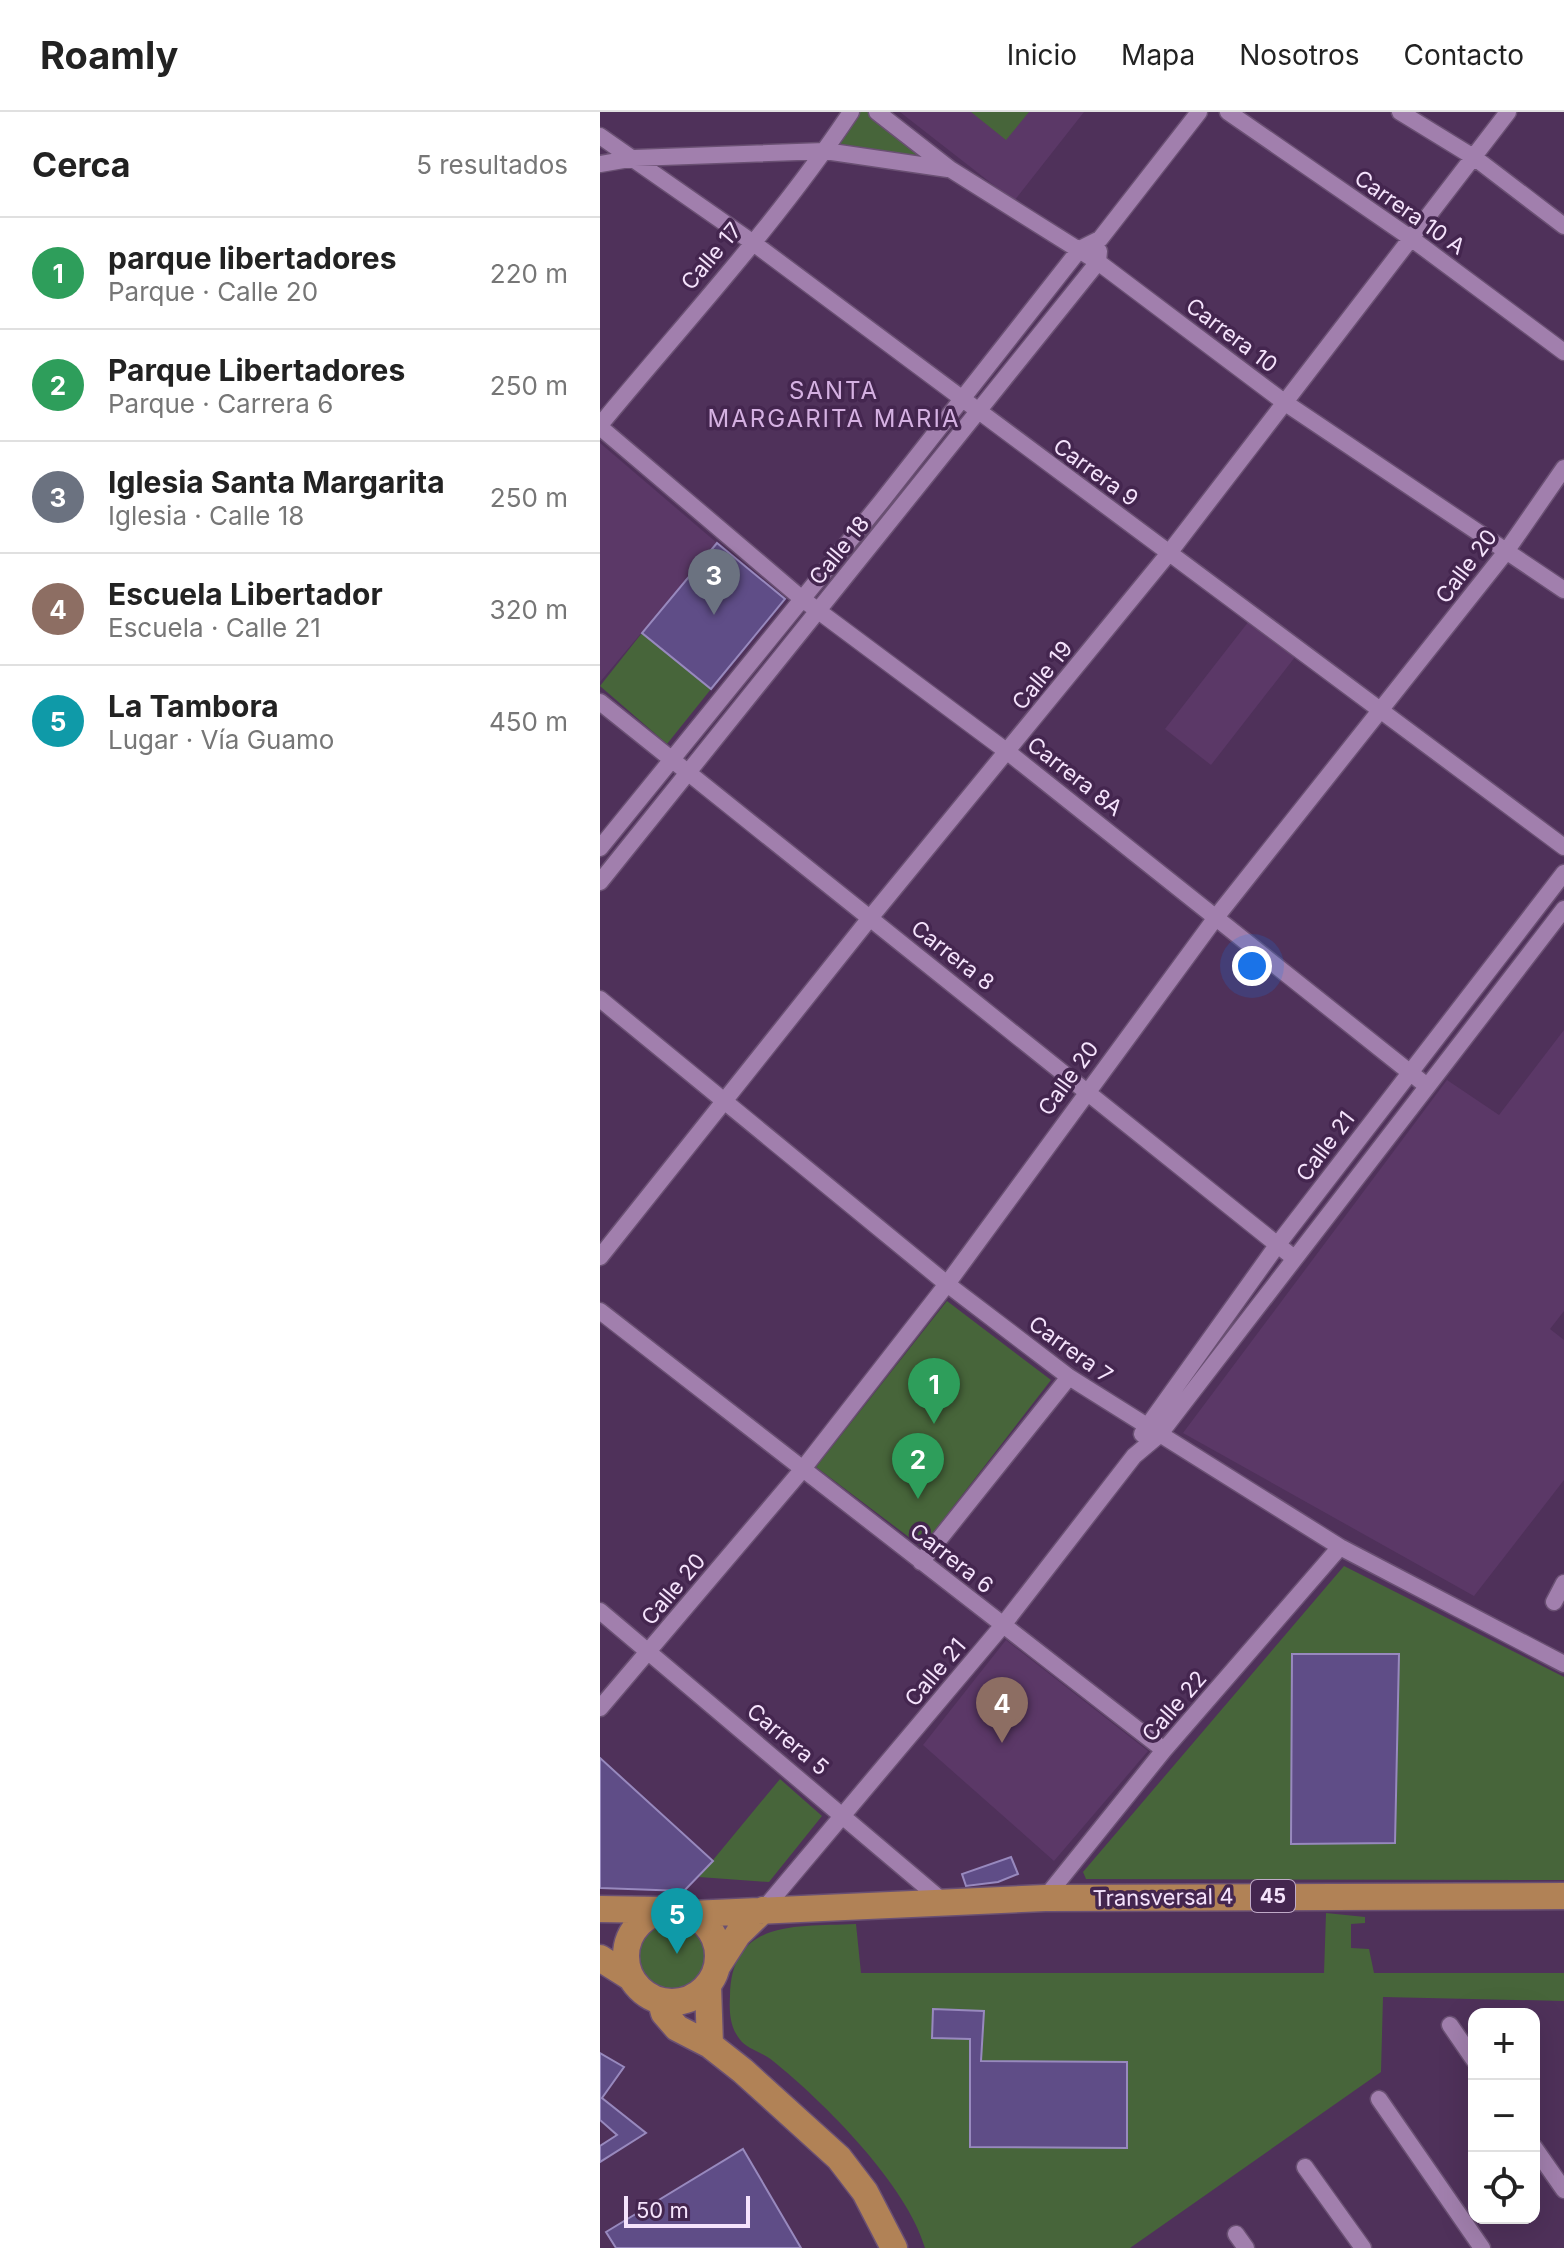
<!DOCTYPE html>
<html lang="es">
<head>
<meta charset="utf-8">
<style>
  :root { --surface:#fff; --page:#f2f2f2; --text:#222; --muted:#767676; --line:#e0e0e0; --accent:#4b7138 }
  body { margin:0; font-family:Inter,sans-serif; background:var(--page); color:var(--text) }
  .controls { position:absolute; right:24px; bottom:24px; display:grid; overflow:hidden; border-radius:16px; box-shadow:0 8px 32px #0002 }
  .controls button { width:72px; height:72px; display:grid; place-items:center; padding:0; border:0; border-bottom:2px solid var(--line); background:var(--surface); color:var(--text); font:40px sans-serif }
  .scale { position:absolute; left:24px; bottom:20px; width:126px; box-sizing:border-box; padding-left:8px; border:4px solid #f5e3fc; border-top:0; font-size:22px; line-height:28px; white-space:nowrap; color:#f5e3fc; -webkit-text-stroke:6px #44264f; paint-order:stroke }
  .you { position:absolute; left:652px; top:854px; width:28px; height:28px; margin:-20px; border:6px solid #fff; border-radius:50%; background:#1a73e8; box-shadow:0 0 0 12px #1a73e833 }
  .badge { display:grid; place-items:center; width:52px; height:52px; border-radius:50%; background:var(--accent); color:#fff; font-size:26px; font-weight:700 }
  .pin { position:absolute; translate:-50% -66px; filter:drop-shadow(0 2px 4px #0008) }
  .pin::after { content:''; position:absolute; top:42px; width:28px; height:24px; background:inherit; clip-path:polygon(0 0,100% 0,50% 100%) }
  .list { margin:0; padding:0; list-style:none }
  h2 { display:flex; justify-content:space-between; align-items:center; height:104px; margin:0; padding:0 32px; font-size:34px }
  h2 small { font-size:26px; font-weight:400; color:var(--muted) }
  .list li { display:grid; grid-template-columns:52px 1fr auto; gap:24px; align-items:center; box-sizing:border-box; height:112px; padding:0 32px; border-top:2px solid var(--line) }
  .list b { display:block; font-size:30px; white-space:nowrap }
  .list p { margin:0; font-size:26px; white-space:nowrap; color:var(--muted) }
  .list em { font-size:26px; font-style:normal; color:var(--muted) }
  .icon { flex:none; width:44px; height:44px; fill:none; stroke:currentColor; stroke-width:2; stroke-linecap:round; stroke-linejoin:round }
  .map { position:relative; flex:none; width:964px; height:2136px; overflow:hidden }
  header { display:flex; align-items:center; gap:48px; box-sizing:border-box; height:112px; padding:0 40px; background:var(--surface); border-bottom:2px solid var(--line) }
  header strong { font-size:38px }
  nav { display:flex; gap:44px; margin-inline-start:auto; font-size:28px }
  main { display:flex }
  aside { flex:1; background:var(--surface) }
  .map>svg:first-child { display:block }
  .built { fill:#5b3867 }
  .green { fill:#47653a }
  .building { fill:#5f4d87; stroke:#9889be; stroke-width:2 }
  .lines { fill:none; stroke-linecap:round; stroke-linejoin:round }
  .street-casing { stroke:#6a5073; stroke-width:19 }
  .primary-casing { stroke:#6a5073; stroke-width:29 }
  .street { stroke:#a17fad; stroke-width:16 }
  .primary { stroke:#b18256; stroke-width:26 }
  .labels { text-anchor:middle; stroke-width:7; stroke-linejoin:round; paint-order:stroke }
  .shield { fill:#44264f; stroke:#c0aac8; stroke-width:2 }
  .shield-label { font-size:20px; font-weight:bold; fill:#f5e3fc }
  .street-label { font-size:22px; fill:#f5e3fc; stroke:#44264f }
  .neighbourhood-label { font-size:24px; letter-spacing:2px; fill:#d5b1e2; stroke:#44264f }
</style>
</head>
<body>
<header>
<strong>Roamly</strong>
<nav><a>Inicio</a><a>Mapa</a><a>Nosotros</a><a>Contacto</a></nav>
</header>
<main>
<aside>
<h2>Cerca<small>5 resultados</small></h2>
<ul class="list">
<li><span class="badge" style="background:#2e9e5b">1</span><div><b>parque libertadores</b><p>Parque · Calle 20</p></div><em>220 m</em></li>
<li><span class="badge" style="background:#2e9e5b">2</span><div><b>Parque Libertadores</b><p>Parque · Carrera 6</p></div><em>250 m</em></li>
<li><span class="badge" style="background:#6b7280">3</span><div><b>Iglesia Santa Margarita</b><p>Iglesia · Calle 18</p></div><em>250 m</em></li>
<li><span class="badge" style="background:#8d6e63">4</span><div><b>Escuela Libertador</b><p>Escuela · Calle 21</p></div><em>320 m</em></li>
<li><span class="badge" style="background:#0f9aa8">5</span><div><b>La Tambora</b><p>Lugar · Vía Guamo</p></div><em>450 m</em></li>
</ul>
</aside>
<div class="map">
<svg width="964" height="2136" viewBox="0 0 964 2136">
  <rect width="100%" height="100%" fill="#4f315a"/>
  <path class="built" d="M300 0H484L414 89Z
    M0 331 117 431 0 570Z
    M649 509 695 545 611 653 565 617Z
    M964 918V1199L950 1217 964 1228V1368L874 1484 583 1321 847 968 899 1003Z
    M406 1528 548 1639 454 1749 323 1633Z"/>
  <path class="green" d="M256 0H270L337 52 230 37Z
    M371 0H429L406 28Z
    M42 521 111 577 67 632 0 574Z
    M347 1189 451 1268 322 1435 216 1355Z
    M744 1454 964 1565V1768L486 1767 483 1760Z
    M180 1667 222 1704 169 1770 99 1765Z
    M726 1801 765 1805V1811L751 1812V1836L769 1837 774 1861H964V1889L783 1885 781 1960 530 2136H325C307 2073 224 1990 173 1949 164 1941 150 1938 142 1930 130 1917 129 1901 130 1884 131 1806 198 1815 256 1812L261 1861H724Z
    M35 1841a39 39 0 1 1 78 0a39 39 0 1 1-78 0Z"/>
  <path class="building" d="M117 431 185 487 111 577 42 521Z
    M692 1542H799L795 1731 691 1732Z
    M0 1646 113 1749 84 1779 0 1776Z
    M411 1745 418 1762 398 1770 366 1774 362 1762Z
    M333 1897 384 1899 381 1949 527 1950V2036L370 2035V1927L332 1926Z
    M0 1941 24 1955 2 1986 46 2021 0 2050V2034L17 2023 0 2008Z
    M143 2037 201 2136H16L6 2120Z"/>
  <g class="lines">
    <g class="street-casing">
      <path id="street" d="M277 0 350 57 498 150 684 290 964 478
        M628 0 812 127 964 240
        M800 0 875 46 964 114
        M0 24 152 130 964 735
        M0 52 35 46 225 39 348 57
        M0 313C85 210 177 111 251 0
        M0 315 201 486 409 641 827 974
        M0 590 694 1146
        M0 736 281 390 480 137 500 127 599 0
        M0 770 498 150 499 139
        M0 887 347 1172 469 1265 740 1435 964 1552
        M0 1145 270 806 569 441 908 0
        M0 1199 564 1638
        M542 1322 678 1132 964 761
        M321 1450 469 1265
        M954 1490 964 1471
        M0 1499 345 1791
        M0 1596 202 1358 347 1172 617 804 905 441 964 356
        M445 1786 564 1638 740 1435
        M163 1798 403 1513 534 1344 559 1323 964 797
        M850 1913 874 1948
        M779 1987 882 2136
        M934 2035 964 2078
        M705 2055 763 2136
        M636 2122 646 2136"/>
    </g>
    <g class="primary-casing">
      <path id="primary" d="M0 1797 61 1798
        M26 1844a46 46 0 1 1 92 0a46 46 0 1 1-92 0Z
        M91 1802 445 1786 964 1784
        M0 1846 30 1865
        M118 1853 138 1822 163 1798
        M108 1874 110 1933
        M61 1890 64 1901 77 1916 110 1933 143 1959 239 2046 265 2080 294 2136"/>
    </g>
    <use href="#street" class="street"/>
    <use href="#primary" class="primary"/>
  </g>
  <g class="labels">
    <rect class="shield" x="651" y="1768" width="44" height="32" rx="6"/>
    <g class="shield-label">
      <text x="673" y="1791">45</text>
    </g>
    <g class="street-label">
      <text transform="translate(810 100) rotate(35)" y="8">Carrera 10 A</text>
      <text transform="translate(111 144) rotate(-50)" y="8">Calle 17</text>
      <text transform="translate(632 223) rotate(37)" y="8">Carrera 10</text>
      <text transform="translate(496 360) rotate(36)" y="8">Carrera 9</text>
      <text transform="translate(239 438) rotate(-51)" y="8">Calle 18</text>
      <text transform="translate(866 454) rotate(-53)" y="8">Calle 20</text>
      <text transform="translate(442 563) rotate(-51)" y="8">Calle 19</text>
      <text transform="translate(475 664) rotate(38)" y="8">Carrera 8A</text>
      <text transform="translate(353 843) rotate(38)" y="8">Carrera 8</text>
      <text transform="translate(468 966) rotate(-54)" y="8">Calle 20</text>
      <text transform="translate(725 1034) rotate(-53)" y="8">Calle 21</text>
      <text transform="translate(471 1237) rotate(36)" y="8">Carrera 7</text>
      <text transform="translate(352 1446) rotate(38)" y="8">Carrera 6</text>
      <text transform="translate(73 1477) rotate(-50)" y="8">Calle 20</text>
      <text transform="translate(335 1560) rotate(-50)" y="8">Calle 21</text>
      <text transform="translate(574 1594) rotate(-49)" y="8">Calle 22</text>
      <text transform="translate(188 1627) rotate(40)" y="8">Carrera 5</text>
      <text transform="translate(563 1785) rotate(-1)" y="8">Transversal 4</text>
    </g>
    <g class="neighbourhood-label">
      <text x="234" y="287">SANTA<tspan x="234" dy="28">MARGARITA MARIA</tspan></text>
    </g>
  </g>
</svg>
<div class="controls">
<button>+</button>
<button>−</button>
<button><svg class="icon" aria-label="locate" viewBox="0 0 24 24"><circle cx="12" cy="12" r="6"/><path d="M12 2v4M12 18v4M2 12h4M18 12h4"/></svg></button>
</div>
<div class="scale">50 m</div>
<div class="you"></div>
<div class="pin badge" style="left:334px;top:1312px;background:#2e9e5b">1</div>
<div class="pin badge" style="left:318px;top:1387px;background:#2e9e5b">2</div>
<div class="pin badge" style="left:114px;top:503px;background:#6b7280">3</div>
<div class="pin badge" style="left:402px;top:1631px;background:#8d6e63">4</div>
<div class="pin badge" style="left:77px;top:1842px;background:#0f9aa8">5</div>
</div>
</main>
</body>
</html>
